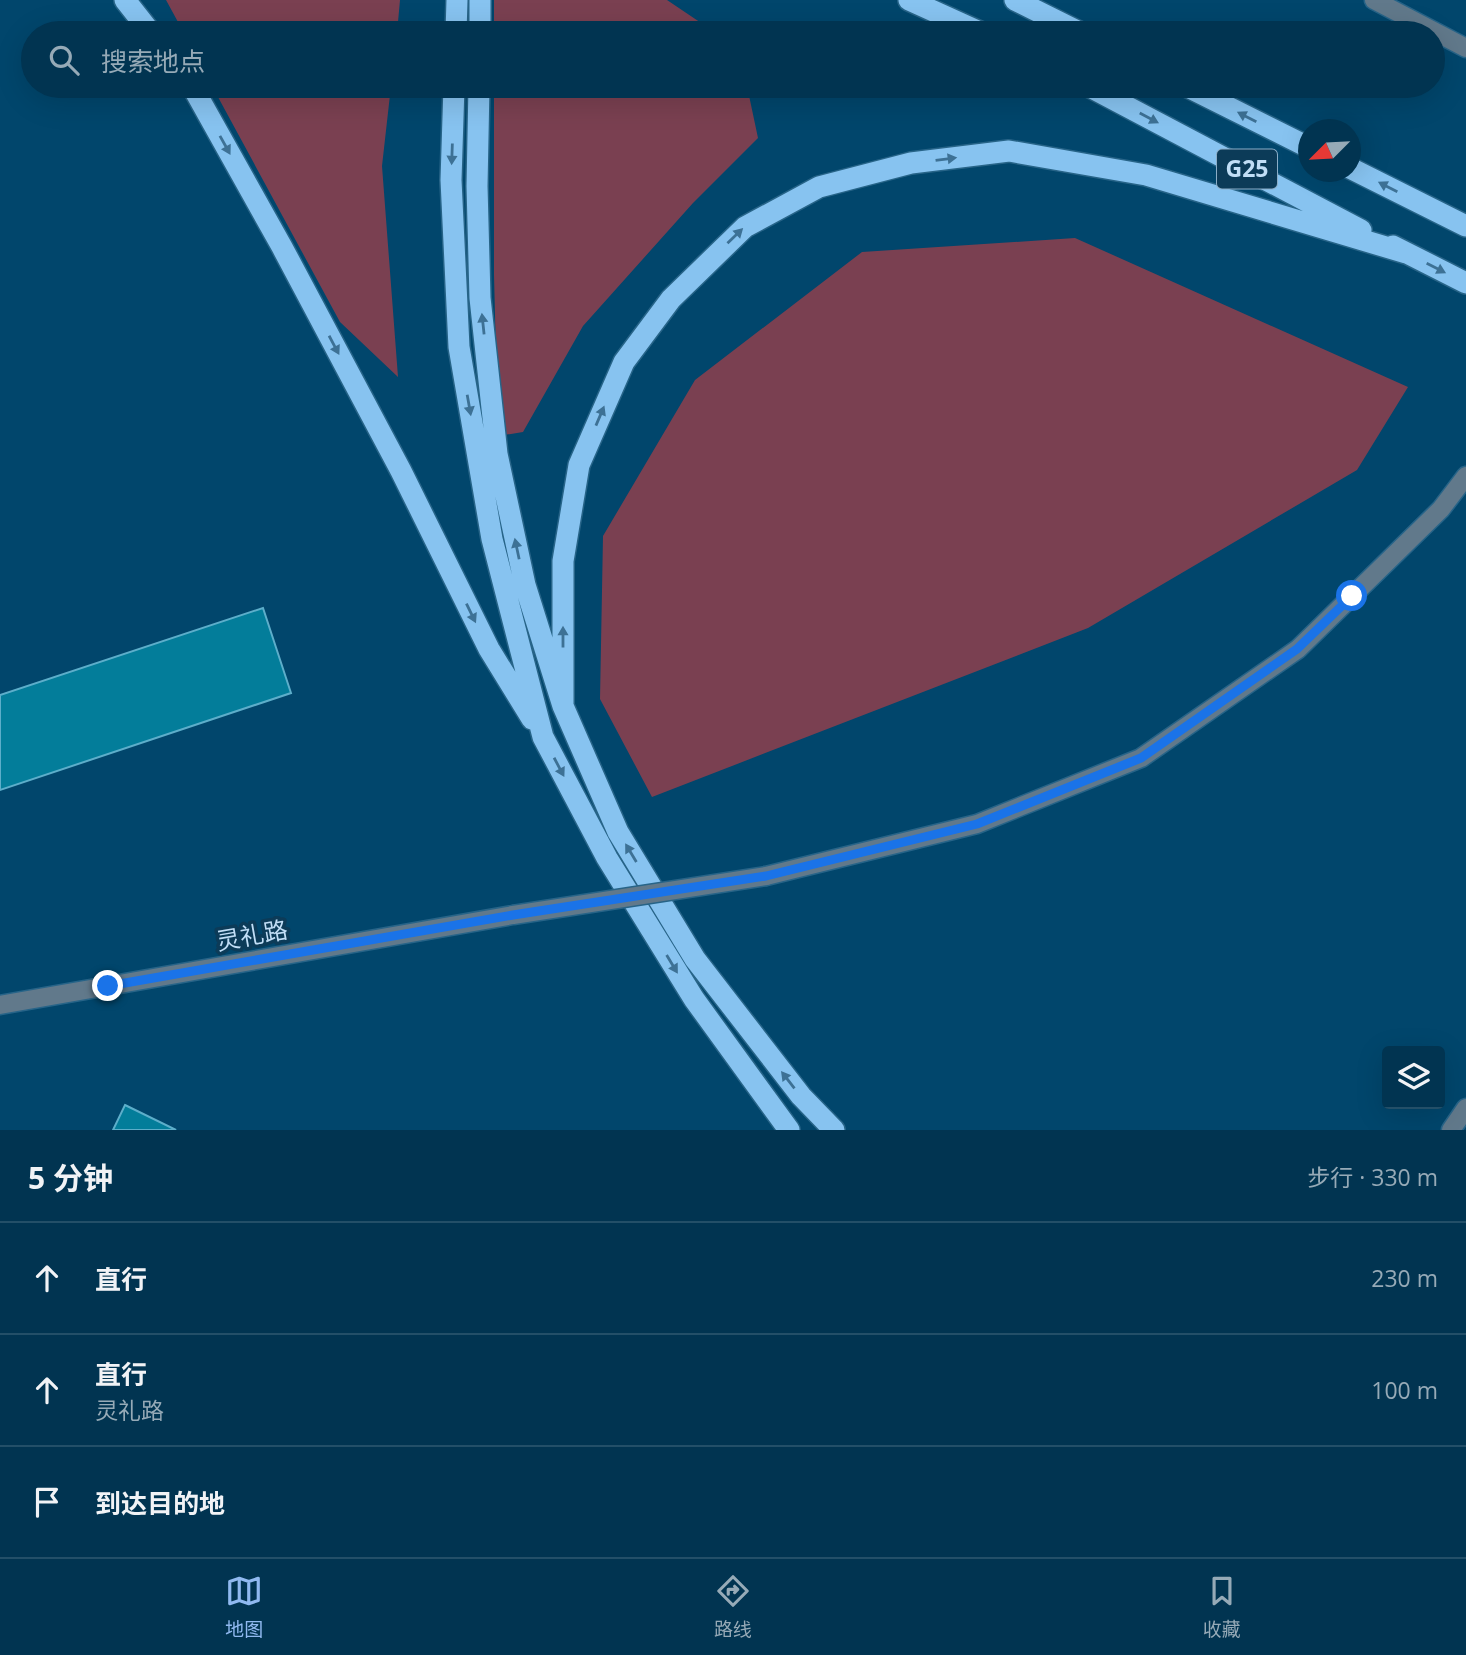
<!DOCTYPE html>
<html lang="zh">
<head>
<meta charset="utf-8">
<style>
  :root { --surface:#013451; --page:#0f3f5b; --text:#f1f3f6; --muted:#96aab7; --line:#234f68; --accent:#90b9f0 }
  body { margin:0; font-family:"Open Sans","Noto Sans SC",sans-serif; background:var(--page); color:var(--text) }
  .controls { position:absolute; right:21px; bottom:21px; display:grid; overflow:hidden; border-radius:7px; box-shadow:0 7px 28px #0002 }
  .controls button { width:63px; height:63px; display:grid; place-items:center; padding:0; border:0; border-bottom:2px solid var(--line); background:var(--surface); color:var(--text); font:35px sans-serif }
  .compass { position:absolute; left:1298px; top:119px; width:63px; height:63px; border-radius:50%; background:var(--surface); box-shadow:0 7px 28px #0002; rotate:246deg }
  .stop { position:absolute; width:21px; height:21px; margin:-16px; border:5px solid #1a73e8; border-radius:50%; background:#fff }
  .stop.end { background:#1a73e8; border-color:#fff; box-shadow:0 2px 7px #0008 }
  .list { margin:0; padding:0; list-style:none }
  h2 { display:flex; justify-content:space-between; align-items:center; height:91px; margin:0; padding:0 28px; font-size:30px }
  h2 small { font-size:23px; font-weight:400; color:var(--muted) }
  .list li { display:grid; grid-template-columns:46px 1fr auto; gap:21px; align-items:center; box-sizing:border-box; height:112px; padding:0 28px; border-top:2px solid var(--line) }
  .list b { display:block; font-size:26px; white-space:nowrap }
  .list p { margin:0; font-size:23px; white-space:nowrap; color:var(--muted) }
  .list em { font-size:23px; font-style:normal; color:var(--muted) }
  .icon { flex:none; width:38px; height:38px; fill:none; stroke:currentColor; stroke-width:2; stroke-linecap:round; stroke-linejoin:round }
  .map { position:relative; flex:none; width:1466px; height:1130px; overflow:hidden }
  .search { position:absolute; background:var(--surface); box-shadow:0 7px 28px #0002; left:21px; right:21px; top:21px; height:77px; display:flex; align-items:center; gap:18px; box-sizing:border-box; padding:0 24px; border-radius:38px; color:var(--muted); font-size:26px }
  .sheet { height:427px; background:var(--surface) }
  nav { display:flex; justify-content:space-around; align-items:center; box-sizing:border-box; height:98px; border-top:2px solid var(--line); background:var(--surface); font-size:19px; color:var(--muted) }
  nav a { display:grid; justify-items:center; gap:4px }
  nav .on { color:var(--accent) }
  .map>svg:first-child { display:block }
  .green { fill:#7a4051 }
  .building { fill:#037d9a; stroke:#5daeca; stroke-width:2 }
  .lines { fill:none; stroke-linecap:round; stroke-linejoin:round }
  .minor-casing { stroke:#276488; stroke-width:21 }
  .highway-casing { stroke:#276488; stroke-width:24 }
  .minor { stroke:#61798b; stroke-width:18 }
  .highway { stroke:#87c3f0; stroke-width:21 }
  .minor-bridge-casing { stroke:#276488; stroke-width:21; stroke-linecap:butt }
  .minor-bridge { stroke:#61798b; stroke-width:18 }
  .oneway { fill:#3d7195 }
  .route { stroke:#1a73e8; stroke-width:9 }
  .labels { text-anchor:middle; stroke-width:7; stroke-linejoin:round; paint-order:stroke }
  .shield { fill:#0c3b58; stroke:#8badc7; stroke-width:2 }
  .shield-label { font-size:23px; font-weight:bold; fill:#c1def6 }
  .street-label { font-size:24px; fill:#c1def6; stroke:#0c3b58 }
</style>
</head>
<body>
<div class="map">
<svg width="1466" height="1130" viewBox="0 0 1466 1130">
  <rect width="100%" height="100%" fill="#01466c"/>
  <path class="green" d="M166 0H400L397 33H184Z
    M494 0H667L716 33H494Z
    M212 86H391L382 166 398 377 340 322Z
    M494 86H747L758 138 693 203 583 326 523 432 498 436 494 275Z
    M1075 238 1408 387 1357 470 1088 628 652 797 600 699 603 536 695 380 862 252Z"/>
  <path class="building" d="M263 608 291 693 0 790V695Z
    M125 1105 176 1130H113Z"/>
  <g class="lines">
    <g class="minor-casing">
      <path id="minor" d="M1374 0 1466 48
        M766 876 977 824 1141 758 1298 649 1441 509 1466 476
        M0 1005 513 915
        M1451 1130 1466 1108"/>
    </g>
    <g class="highway-casing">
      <path id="highway" d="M125 0 151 33
        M909 0 982 33
        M1015 0 1081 33
        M456 33 457 0
        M480 33V0
        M192 86 282 247 401 471 489 649 532 719
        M454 86 451 180 459 347 492 539 543 737 607 858 694 999 789 1130
        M479 86 477 186 480 298 497 454 525 585 563 706 618 832 695 959 801 1096 834 1130
        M1088 86 1361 230
        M1186 86 1308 147
        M1350 168 1466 226
        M1393 246 1466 283
        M563 706V561L579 465 624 362 671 299 745 227 819 187 911 163 1009 151 1146 175 1406 253"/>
    </g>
    <use href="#minor" class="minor"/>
    <use href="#highway" class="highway"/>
    <g class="minor-bridge-casing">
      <path id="minor-bridge" d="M513 915 766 876"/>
    </g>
    <use href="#minor-bridge" class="minor-bridge"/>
  </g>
  <defs><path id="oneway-solid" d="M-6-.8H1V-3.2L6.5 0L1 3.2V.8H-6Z" transform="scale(1.75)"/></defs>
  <g class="oneway">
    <use href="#oneway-solid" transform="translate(1247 117) rotate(-153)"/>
    <use href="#oneway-solid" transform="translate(1149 118) rotate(28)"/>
    <use href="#oneway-solid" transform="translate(225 145) rotate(61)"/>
    <use href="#oneway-solid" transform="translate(452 154) rotate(92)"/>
    <use href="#oneway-solid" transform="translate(946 159) rotate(-7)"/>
    <use href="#oneway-solid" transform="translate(1388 187) rotate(-153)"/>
    <use href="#oneway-solid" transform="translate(735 236) rotate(-44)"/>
    <use href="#oneway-solid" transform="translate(1436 268) rotate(27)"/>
    <use href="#oneway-solid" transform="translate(483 324) rotate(-96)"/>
    <use href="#oneway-solid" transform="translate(334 345) rotate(62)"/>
    <use href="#oneway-solid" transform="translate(469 405) rotate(80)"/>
    <use href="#oneway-solid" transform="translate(600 416) rotate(-67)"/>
    <use href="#oneway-solid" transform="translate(517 549) rotate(-102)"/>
    <use href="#oneway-solid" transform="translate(471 613) rotate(64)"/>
    <use href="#oneway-solid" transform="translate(563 637) rotate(-90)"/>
    <use href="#oneway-solid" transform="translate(559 767) rotate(62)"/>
    <use href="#oneway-solid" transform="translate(631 853) rotate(-121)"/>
    <use href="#oneway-solid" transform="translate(672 964) rotate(59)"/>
    <use href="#oneway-solid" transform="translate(788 1080) rotate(-128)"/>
  </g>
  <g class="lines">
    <path class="route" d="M108 986 513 915 766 876 977 824 1141 758 1297 649 1352 596"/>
  </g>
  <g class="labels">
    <rect class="shield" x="1217" y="149.5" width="60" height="39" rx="5"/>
    <g class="shield-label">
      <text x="1247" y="177">G25</text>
    </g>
    <g class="street-label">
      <text transform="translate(252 936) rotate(-10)" y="8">灵礼路</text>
    </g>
  </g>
</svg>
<div class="controls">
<button><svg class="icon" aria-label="layers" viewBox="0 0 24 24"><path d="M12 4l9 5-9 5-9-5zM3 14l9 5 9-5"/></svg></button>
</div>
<svg class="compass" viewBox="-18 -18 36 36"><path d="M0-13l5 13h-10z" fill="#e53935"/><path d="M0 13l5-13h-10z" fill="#96aab7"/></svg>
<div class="stop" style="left:1352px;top:596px"></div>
<div class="stop end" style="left:108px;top:986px"></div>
<div class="search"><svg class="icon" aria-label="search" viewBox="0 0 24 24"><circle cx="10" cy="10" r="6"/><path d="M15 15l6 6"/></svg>搜索地点</div>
</div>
<section class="sheet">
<h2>5 分钟<small>步行 · 330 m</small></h2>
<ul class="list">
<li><svg class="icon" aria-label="ahead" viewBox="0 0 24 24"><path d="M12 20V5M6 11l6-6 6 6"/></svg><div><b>直行</b></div><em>230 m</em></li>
<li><svg class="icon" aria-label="ahead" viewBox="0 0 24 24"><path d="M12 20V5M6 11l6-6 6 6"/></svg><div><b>直行</b><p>灵礼路</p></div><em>100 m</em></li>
<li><svg class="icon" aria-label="arrive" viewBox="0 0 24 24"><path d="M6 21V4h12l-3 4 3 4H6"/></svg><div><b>到达目的地</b></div></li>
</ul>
</section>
<nav>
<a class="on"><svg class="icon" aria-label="map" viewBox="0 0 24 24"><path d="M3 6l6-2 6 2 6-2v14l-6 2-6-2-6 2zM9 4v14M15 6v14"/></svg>地图</a>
<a><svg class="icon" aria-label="directions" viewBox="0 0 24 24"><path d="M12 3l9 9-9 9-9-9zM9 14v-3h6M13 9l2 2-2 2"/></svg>路线</a>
<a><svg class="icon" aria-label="saved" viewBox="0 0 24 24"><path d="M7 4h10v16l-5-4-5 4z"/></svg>收藏</a>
</nav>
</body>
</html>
